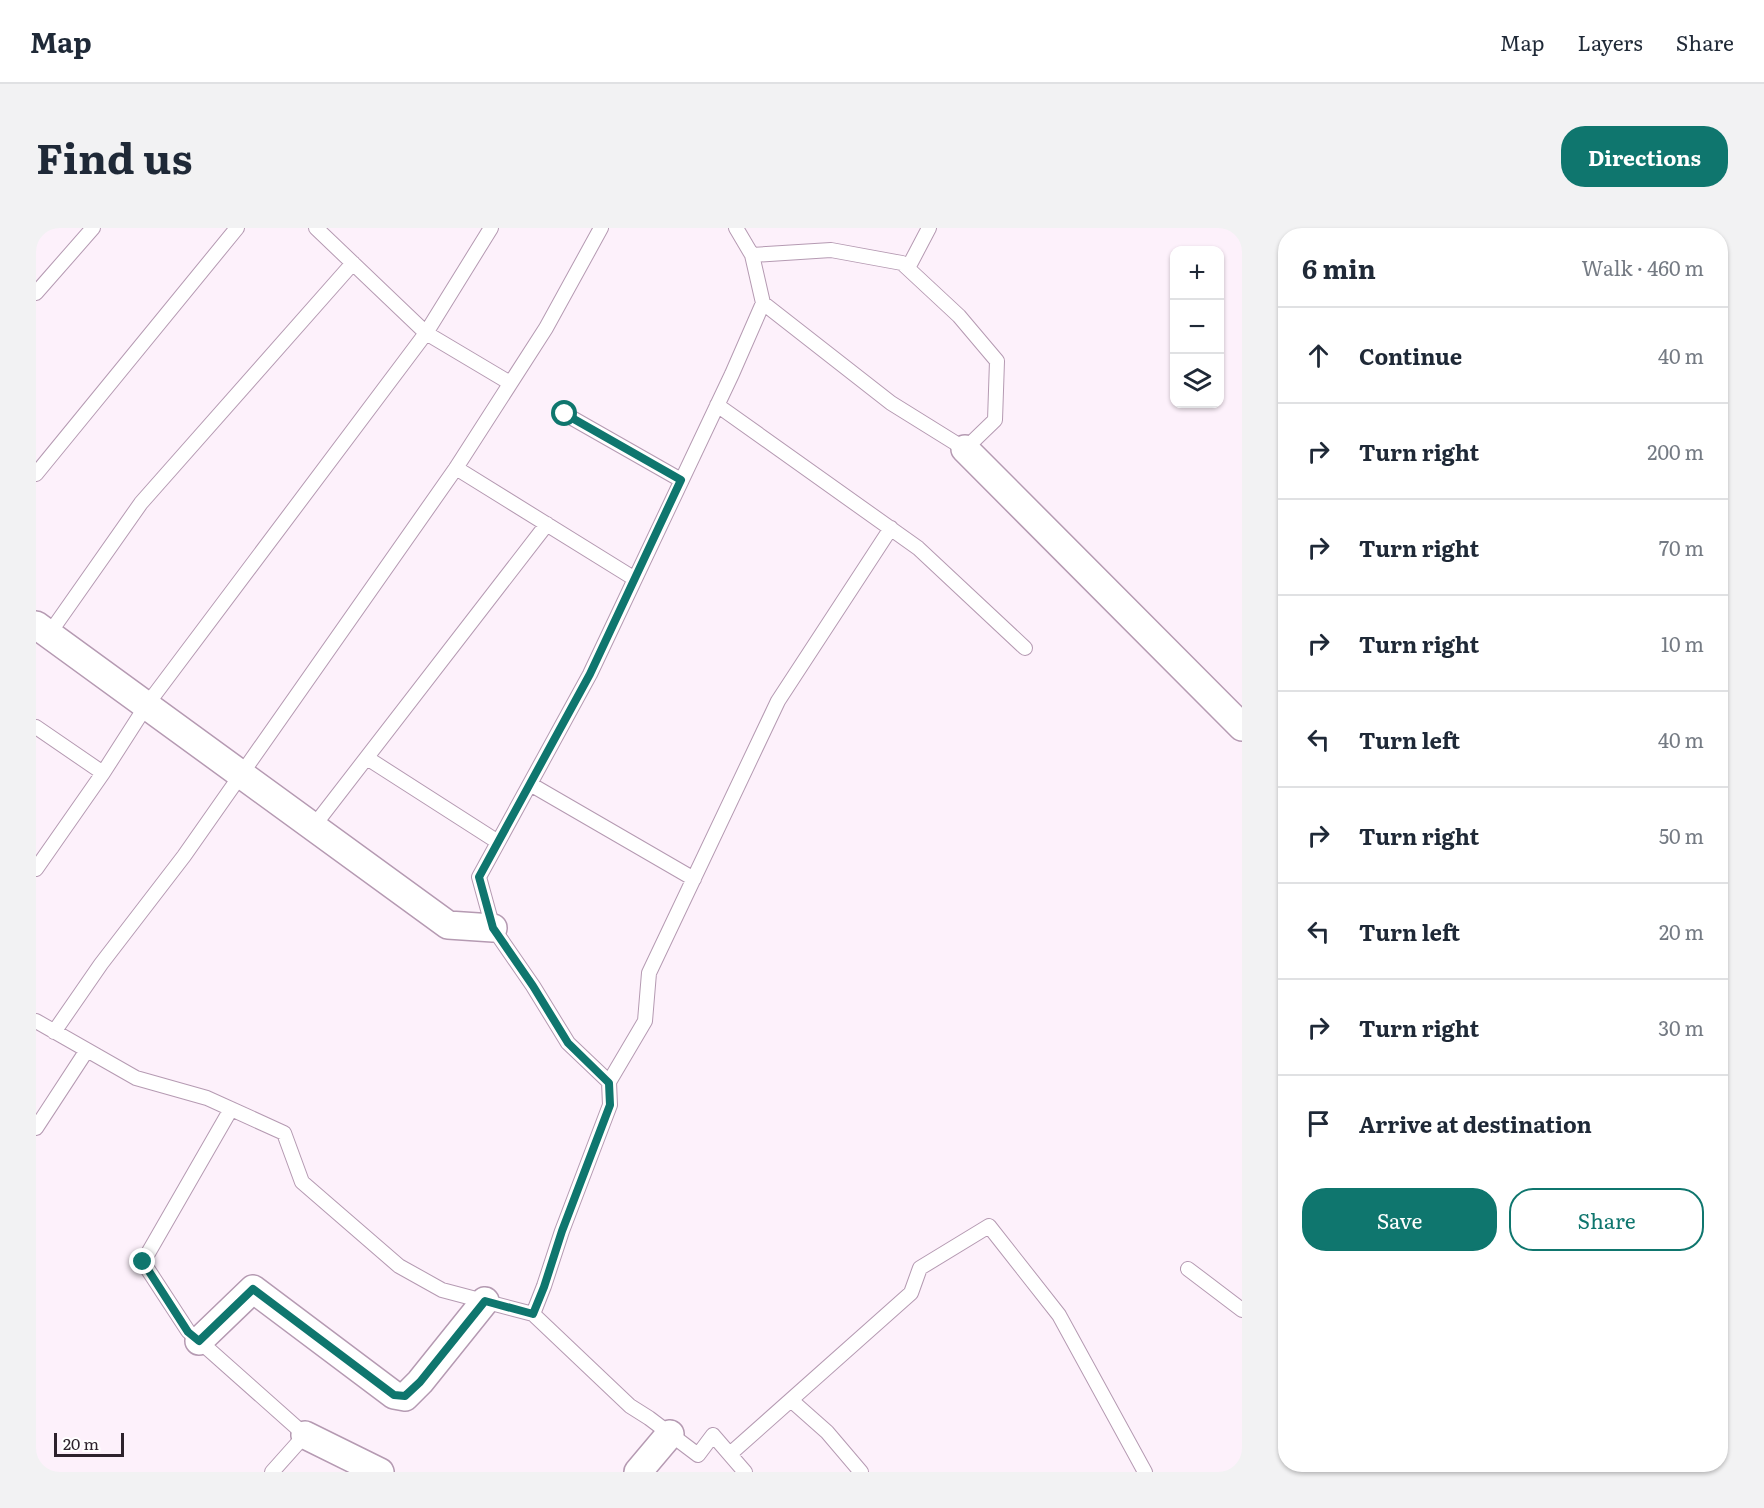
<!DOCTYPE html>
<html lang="en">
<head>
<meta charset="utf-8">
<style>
  :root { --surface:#fff; --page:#f2f2f3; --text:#1f2937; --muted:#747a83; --line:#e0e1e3; --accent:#0f766e }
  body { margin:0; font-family:Literata,serif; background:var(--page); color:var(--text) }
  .controls { position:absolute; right:18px; top:18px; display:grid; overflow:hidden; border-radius:12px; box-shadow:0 2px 4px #0004 }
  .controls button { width:54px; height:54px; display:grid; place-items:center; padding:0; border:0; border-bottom:2px solid var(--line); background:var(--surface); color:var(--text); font:30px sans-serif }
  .scale { position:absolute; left:18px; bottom:15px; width:70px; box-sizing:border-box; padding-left:6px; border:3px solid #2d222c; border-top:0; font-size:16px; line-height:21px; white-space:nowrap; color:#2d222c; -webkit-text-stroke:4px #fff; paint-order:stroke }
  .stop { position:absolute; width:18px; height:18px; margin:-14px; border:4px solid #0f766e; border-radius:50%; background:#fff }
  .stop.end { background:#0f766e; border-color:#fff; box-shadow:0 2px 6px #0008 }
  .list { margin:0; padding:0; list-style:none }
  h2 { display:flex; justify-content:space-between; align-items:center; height:78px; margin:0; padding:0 24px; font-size:26px }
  h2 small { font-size:20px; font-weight:400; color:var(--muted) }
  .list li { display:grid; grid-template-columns:39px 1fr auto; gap:18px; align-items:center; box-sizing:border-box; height:96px; padding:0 24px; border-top:2px solid var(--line) }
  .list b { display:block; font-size:22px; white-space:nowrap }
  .list em { font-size:20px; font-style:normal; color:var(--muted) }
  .actions { display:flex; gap:12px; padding:18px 24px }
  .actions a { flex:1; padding:14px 0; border:2px solid var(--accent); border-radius:24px; text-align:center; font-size:21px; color:var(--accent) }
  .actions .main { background:var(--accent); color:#fff }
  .icon { flex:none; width:33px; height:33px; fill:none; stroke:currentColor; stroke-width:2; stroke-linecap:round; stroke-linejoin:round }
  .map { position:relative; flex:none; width:1206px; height:1244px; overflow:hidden; border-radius:24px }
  header { display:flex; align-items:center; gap:36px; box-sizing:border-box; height:84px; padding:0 30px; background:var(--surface); border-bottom:2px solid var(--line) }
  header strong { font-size:28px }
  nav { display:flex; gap:33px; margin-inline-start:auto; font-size:21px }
  .intro { display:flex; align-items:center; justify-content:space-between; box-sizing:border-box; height:144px; padding:0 36px }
  h1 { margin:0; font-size:42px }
  .button { padding:15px 27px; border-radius:24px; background:var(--accent); color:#fff; font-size:21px; font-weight:700 }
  main { display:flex; gap:36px; padding:0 36px }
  aside { flex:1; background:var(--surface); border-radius:24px; box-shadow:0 2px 4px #0004 }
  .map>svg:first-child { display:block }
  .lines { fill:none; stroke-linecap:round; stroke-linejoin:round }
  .lane-casing { stroke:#b59ab2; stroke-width:16 }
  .street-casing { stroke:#b59ab2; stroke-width:30 }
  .lane { stroke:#fff; stroke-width:14 }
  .street { stroke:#fff; stroke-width:27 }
  .route { stroke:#0f766e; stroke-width:8 }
</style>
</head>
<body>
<header>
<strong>Map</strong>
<nav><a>Map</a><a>Layers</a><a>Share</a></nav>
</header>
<div class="intro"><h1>Find us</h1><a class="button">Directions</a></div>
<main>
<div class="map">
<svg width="1206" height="1244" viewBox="0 0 1206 1244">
  <rect width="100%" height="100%" fill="#fdf1fb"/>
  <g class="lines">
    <g class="lane-casing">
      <path id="lane" d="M280 0 390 105 474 155
        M716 27 795 22 866 35 923 88 961 133 959 192 929 221 855 175 727 75
        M872 40 893 0
        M0 65 57 0
        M681 177 882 320 989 420
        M529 186 645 252
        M420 240 599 351
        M0 246 201 0
        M13 406 105 275 317 35
        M0 499 67 545
        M331 530 462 614
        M494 556 658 651
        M277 599 511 296
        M0 641 67 545 110 478 390 105 455 0
        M0 793 100 850 171 870 248 905 266 954 363 1038 406 1062 497 1086 594 1178 613 1190 662 1227 677 1207 709 1244
        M18 804 65 736 148 628 420 240 510 100 565 0
        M573 854 609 793 613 745 742 473 855 300
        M195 881 107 1034 152 1103 269 1207 236 1244
        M0 900 51 822
        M1152 1041 1206 1082
        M497 1086 508 1058 526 1003 574 877 573 854 532 815 497 758 457 700 443 649 554 446 696 146 727 75 716 27 700 0
        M756 1173 791 1204 825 1244
        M694 1226 875 1065 884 1040 953 998 1023 1087 1109 1244"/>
    </g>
    <g class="street-casing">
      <path id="street" d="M929 221 1206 499
        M0 397 412 697 457 700
        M163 1113 217 1061 358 1167 369 1169 384 1154 449 1073
        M269 1207 344 1244
        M602 1244 634 1206"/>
    </g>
    <use href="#lane" class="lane"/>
    <use href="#street" class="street"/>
  </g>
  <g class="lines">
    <path class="route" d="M107 1034 152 1104 163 1113 217 1061 358 1167 369 1168 384 1154 449 1073 497 1086 508 1059 526 1003 574 877 573 855 532 815 497 758 457 700 443 649 554 446 645 252 529 186"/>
  </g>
</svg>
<div class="controls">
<button>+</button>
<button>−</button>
<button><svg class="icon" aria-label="layers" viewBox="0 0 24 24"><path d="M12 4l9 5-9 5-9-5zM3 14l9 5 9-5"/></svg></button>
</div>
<div class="scale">20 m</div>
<div class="stop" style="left:529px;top:186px"></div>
<div class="stop end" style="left:107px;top:1034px"></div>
</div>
<aside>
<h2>6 min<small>Walk · 460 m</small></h2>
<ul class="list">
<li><svg class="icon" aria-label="ahead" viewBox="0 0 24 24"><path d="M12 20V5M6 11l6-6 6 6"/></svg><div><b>Continue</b></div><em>40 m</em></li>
<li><svg class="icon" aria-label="right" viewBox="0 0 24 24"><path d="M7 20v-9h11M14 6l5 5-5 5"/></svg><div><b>Turn right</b></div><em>200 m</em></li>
<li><svg class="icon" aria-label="right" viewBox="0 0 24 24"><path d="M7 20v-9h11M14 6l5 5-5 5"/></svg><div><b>Turn right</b></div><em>70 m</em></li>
<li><svg class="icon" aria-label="right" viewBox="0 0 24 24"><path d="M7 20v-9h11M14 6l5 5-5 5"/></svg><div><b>Turn right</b></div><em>10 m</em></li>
<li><svg class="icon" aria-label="left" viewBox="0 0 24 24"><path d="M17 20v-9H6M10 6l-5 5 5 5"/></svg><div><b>Turn left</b></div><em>40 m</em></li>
<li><svg class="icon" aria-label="right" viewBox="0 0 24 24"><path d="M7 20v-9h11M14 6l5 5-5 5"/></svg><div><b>Turn right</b></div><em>50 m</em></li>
<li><svg class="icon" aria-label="left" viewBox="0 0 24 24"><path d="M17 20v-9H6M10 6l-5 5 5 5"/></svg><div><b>Turn left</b></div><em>20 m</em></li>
<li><svg class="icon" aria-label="right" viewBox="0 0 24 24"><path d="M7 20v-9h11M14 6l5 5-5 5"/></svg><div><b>Turn right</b></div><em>30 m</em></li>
<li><svg class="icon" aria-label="arrive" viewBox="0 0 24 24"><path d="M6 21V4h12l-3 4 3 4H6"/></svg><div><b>Arrive at destination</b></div></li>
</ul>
<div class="actions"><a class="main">Save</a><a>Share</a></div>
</aside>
</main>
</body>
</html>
